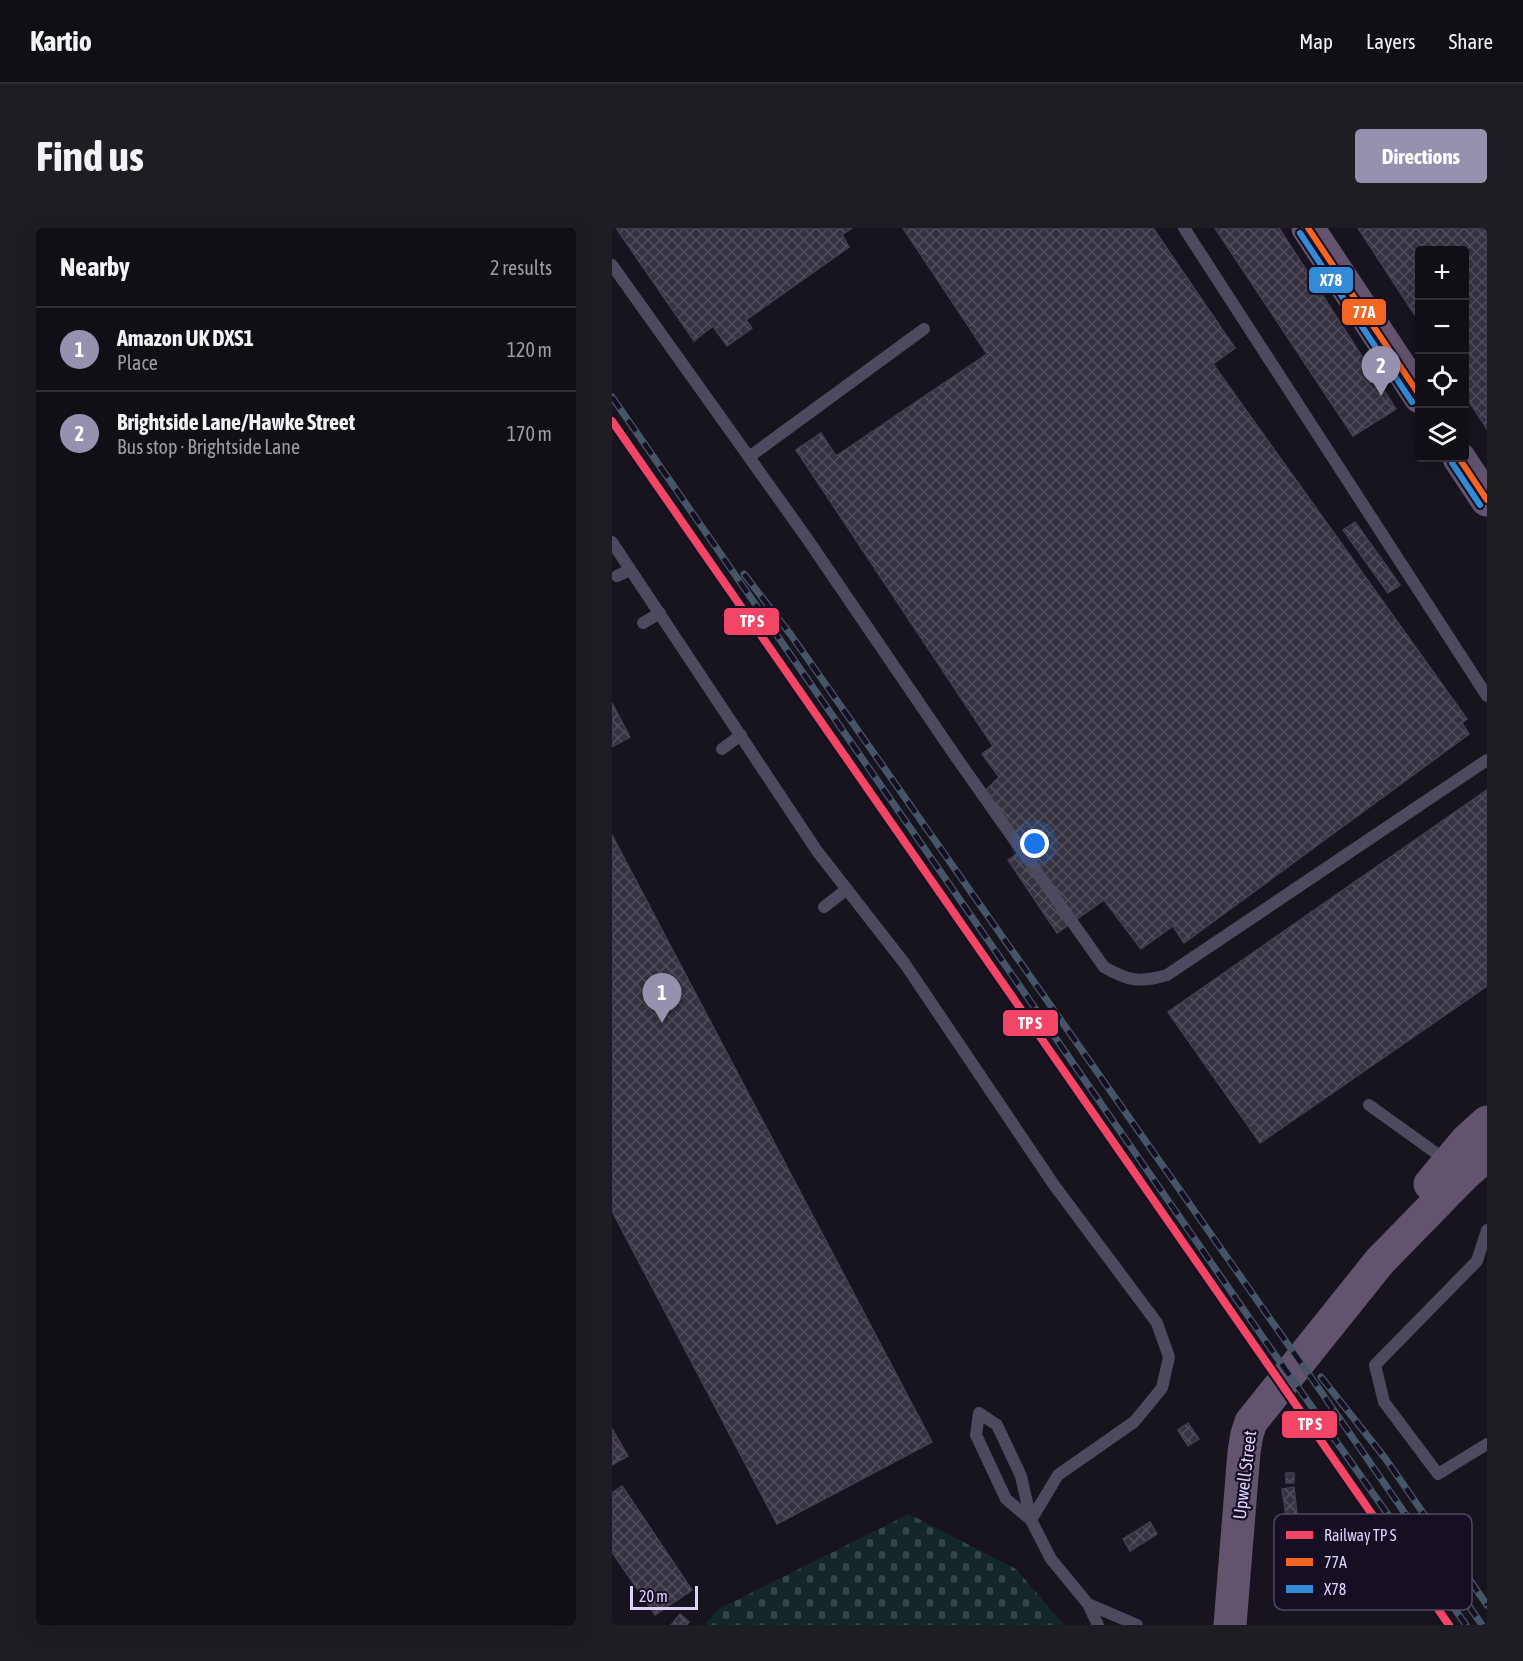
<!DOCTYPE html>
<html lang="en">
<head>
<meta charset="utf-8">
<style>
  :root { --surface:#110f16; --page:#1e1d23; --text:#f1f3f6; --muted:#9c9ca1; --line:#302f35; --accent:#9890af }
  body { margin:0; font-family:"Asap Condensed",sans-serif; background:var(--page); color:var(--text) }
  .controls { position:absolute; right:18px; top:18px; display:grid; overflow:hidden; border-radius:6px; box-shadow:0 6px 24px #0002 }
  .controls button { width:54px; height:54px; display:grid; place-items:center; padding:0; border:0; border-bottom:2px solid var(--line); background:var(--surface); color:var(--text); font:30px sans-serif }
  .scale { position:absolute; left:18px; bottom:15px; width:68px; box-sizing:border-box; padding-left:6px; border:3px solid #ded2fd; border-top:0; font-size:16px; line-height:21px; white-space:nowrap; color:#ded2fd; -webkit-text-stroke:4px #160f23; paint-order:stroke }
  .you { position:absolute; left:423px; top:616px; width:21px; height:21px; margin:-15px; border:4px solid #fff; border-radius:50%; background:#1a73e8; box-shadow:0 0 0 9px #1a73e833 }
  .badge { display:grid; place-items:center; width:39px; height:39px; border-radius:50%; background:var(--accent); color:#fff; font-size:20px; font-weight:700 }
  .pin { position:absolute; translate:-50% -50px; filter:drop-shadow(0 2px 3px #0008) }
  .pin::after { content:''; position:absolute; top:32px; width:21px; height:18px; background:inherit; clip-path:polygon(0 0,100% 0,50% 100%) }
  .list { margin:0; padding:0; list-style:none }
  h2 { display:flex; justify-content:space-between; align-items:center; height:78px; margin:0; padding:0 24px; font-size:26px }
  h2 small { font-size:20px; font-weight:400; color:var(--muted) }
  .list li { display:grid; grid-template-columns:39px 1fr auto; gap:18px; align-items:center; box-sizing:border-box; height:84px; padding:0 24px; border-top:2px solid var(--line) }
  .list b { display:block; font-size:22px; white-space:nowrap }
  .list p { margin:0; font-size:20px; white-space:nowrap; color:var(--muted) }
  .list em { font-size:20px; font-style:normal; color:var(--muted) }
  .icon { flex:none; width:33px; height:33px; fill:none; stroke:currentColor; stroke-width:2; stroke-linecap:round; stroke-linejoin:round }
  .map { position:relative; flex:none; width:875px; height:1397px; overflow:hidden; border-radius:6px }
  header { display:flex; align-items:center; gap:36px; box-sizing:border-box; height:84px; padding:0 30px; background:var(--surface); border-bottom:2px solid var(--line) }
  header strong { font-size:28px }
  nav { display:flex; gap:33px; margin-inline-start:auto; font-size:21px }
  .intro { display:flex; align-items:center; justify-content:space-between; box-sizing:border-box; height:144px; padding:0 36px }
  h1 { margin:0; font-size:42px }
  .button { padding:15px 27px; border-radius:6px; background:var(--accent); color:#fff; font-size:21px; font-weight:700 }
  main { display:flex; gap:36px; padding:0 36px }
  aside { flex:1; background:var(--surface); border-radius:6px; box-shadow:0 6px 24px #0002 }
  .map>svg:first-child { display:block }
  .cemetery { fill:url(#cemetery-stones) }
  .building { fill:url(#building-cross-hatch); stroke:#453e52; stroke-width:1.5 }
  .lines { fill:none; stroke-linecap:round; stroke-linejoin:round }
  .lane { stroke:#4d495e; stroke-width:12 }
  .primary { stroke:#62536f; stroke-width:33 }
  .rail-casing { stroke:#475569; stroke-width:7 }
  .rail { stroke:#160f23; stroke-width:4.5; stroke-dasharray:14; stroke-linecap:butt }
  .bus-1-casing { stroke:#160f23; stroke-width:10 }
  .bus-2-casing { stroke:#160f23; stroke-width:10 }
  .bus-1 { stroke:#f26522; stroke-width:6 }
  .bus-2 { stroke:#338bd7; stroke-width:6 }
  .rail-1-casing { stroke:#160f23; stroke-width:12 }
  .rail-1 { stroke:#f34667; stroke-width:8 }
  .labels { text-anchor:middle; stroke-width:4.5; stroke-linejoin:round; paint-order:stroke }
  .street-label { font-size:18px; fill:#ded2fd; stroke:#160f23 }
  .key { fill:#160f23; stroke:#524a64; stroke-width:1.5 }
  .key-label { font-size:16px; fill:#ded2fd }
  .line-badge { stroke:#160f23; stroke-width:2 }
  .badge-label { font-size:16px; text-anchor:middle; font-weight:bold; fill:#fff }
</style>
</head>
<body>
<header>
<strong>Kartio</strong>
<nav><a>Map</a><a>Layers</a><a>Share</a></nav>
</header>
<div class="intro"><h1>Find us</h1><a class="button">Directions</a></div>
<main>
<aside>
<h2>Nearby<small>2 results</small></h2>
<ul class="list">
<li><span class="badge">1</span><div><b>Amazon UK DXS1</b><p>Place</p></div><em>120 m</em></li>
<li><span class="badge">2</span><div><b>Brightside Lane/Hawke Street</b><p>Bus stop · Brightside Lane</p></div><em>170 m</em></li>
</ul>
</aside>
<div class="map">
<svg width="875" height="1397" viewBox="0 0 875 1397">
  <defs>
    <pattern id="cemetery-stones" width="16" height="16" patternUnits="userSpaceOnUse" patternTransform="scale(1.5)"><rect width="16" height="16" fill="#13262a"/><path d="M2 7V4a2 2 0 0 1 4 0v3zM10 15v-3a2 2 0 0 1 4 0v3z" fill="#35454a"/></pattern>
    <pattern id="building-cross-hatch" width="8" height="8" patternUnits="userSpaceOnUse" patternTransform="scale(1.5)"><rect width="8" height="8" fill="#373240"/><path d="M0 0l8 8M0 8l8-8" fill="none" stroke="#544f5c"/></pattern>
  </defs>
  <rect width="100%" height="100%" fill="#17141e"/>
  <path class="cemetery" d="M297 1286 404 1341 452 1397H93L105 1382Z"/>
  <path class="building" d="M4 0H240L230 7 237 19 134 92 140 100 115 118 101 98 82 113Z
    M291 0H541L623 120 601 136 855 491 850 495 857 506 572 715 561 698 529 721 492 672 445 705 396 632 415 619 373 563 387 549 370 526 381 518 184 222 209 205 224 228 375 126Z
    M603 0H667L784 181 741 208Z
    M746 0H875V201L852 166V22H808V95Z
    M743 294 788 357 776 365 731 302Z
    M0 475 18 509 0 519Z
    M875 562V758L648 915 556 784Z
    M0 607 320 1214 165 1296 0 983Z
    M576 1195 587 1211 576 1218 566 1202Z
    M0 1201 16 1228 0 1237Z
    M674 1245H682V1255H674Z
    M10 1258 80 1362 43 1387 0 1324V1265Z
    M682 1259 685 1286 674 1288 670 1261Z
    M538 1294 545 1306 518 1323 511 1311Z
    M68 1386 77 1394 75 1397H59Z"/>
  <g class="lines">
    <path class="lane" d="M572 0 875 468
      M0 37 194 309 344 529 492 739C516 753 528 755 555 747L875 532
      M137 229 312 101
      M0 314 205 623 293 736 442 957 545 1095 557 1129 550 1160 522 1194 446 1247 419 1292 439 1331 476 1376 486 1397
      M5 348 18 342
      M31 395 48 385
      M110 521 129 507
      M212 679 235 661
      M757 877 835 933
      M875 1002 865 1033 763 1137 772 1174 826 1246 875 1216
      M367 1185 385 1197 409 1248 419 1292 394 1271 364 1207Z
      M476 1376 525 1397"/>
    <path class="primary" d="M696 0 808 169
      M847 230 875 272
      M818 956 854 913 875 894
      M618 1397 632 1224 635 1206 639 1194 768 1033 853 946 875 927"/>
    <g class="rail-casing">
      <path id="rail" d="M0 169 654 1114 854 1397
        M132 346 179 407 703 1155 870 1397
        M709 1149 773 1230 875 1377"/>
    </g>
    <use href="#rail" class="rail"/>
    <g class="bus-1-casing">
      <path id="bus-1" d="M696 0 808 168
        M847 230 875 272"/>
    </g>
    <g class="bus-2-casing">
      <path id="bus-2" d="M688 5 800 174
        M840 235 868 277"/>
    </g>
    <use href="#bus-1" class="bus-1"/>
    <use href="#bus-2" class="bus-2"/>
    <g class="rail-1-casing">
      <path id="rail-1" d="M0 193 837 1397"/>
    </g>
    <use href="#rail-1" class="rail-1"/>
  </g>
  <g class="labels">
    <g class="street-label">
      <text transform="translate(633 1247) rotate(-83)" y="6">Upwell Street</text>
    </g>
  </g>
  <rect x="662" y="1286" width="198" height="96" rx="9" class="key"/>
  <rect x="674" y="1303" width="27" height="8" fill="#f34667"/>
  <rect x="674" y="1330" width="27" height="8" fill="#f26522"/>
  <rect x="674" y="1357" width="27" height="8" fill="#338bd7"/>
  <g class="key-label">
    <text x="712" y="1313">Railway TP S</text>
    <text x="712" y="1340">77A</text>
    <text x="712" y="1367">X78</text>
  </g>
  <g class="line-badge">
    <rect x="696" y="38" width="46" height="28" rx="6" fill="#338bd7"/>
    <rect x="729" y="70" width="46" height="28" rx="6" fill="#f26522"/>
    <rect x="111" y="379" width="57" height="29" rx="6" fill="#f34667"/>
    <rect x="390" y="781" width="57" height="28" rx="6" fill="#f34667"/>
    <rect x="669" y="1182" width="57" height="29" rx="6" fill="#f34667"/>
  </g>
  <g class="badge-label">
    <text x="719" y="58">X78</text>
    <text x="752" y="90">77A</text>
    <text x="140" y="399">TP S</text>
    <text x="418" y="801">TP S</text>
    <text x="698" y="1202">TP S</text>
  </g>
</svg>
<div class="controls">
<button>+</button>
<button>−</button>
<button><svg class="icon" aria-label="locate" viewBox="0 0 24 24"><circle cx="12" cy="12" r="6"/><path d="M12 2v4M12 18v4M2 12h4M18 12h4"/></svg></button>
<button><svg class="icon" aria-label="layers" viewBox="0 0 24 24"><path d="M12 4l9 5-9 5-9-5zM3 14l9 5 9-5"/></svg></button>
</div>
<div class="scale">20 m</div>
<div class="you"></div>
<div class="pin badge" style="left:50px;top:795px">1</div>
<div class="pin badge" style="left:769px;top:168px">2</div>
</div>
</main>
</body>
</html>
